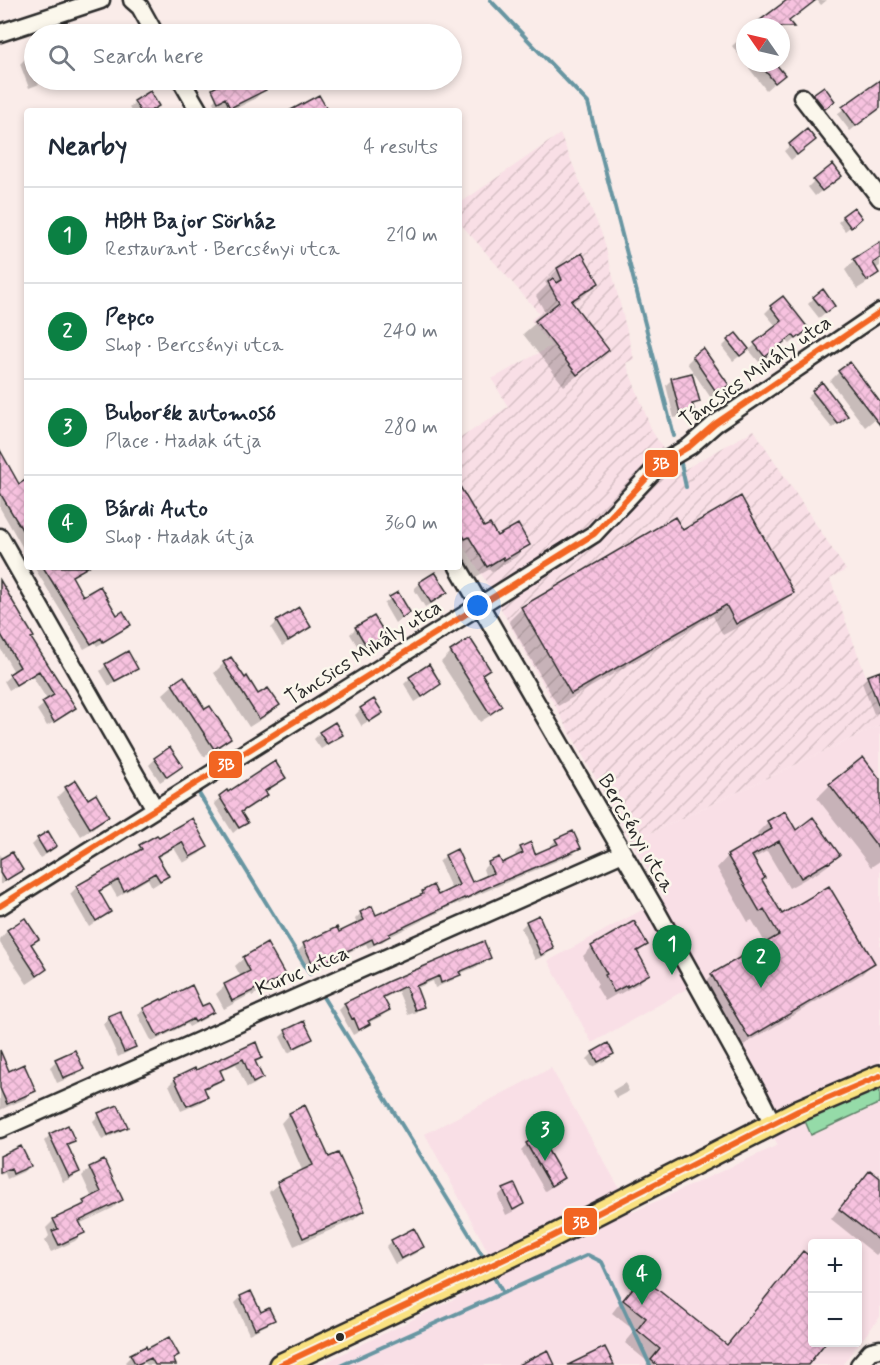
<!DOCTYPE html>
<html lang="en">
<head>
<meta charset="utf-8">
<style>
  :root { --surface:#fff; --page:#f2f2f3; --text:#1f2937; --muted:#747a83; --line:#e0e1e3; --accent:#0b8043 }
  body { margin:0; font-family:Mynerve,sans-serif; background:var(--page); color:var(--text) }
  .controls { position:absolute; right:18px; bottom:18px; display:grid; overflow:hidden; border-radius:6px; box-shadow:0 3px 9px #0003 }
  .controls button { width:54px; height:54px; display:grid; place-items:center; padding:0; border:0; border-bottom:2px solid var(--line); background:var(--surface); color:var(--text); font:30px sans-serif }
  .compass { position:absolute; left:736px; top:18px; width:54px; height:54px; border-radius:50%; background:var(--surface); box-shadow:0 3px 9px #0003; rotate:304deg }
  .you { position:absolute; left:478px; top:606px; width:21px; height:21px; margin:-15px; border:4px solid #fff; border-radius:50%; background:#1a73e8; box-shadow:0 0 0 9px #1a73e833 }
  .badge { display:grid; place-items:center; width:39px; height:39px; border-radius:50%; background:var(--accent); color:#fff; font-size:20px; font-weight:700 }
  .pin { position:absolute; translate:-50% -50px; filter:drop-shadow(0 2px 3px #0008) }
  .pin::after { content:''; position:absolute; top:32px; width:21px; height:18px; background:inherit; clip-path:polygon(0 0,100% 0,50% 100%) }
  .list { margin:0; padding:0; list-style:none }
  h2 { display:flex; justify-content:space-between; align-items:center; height:78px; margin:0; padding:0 24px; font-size:26px }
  h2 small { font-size:20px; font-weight:400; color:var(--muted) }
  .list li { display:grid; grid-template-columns:39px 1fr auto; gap:18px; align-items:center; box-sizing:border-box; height:96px; padding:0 24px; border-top:2px solid var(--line) }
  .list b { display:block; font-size:22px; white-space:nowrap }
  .list p { margin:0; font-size:20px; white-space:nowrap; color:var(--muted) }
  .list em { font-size:20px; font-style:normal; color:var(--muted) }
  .icon { flex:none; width:33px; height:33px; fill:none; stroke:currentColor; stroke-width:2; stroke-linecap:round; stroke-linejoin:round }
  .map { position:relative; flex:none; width:880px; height:1365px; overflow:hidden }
  .search { position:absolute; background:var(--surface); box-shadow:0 3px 9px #0003; left:24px; top:24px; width:438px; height:66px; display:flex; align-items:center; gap:15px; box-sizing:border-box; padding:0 21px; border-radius:33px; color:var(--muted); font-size:22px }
  .panel { position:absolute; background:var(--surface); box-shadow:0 3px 9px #0003; left:24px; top:108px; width:438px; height:462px; border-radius:6px }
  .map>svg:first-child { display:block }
  .built { fill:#f9dfe6; fill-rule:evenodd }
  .industrial { fill:url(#industrial-furrows) }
  .green { fill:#95dba8; stroke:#60836a; stroke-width:1.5 }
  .shadow { fill:#0003 }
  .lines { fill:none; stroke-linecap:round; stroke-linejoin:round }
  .stream { stroke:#6896a2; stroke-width:4 }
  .building { fill:url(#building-cross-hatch); stroke:#2b2b2b; stroke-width:1.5 }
  .minor-casing { stroke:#2b2b2b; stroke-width:21 }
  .major-casing { stroke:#2b2b2b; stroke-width:26 }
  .minor { stroke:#fbf7ec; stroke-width:16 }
  .major { stroke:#fae180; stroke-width:21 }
  .bus-1-casing { stroke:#fbf7ec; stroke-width:10 }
  .bus-1 { stroke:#f26522; stroke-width:6 }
  .bus-dot { fill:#2b2b2b; stroke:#fbf7ec; stroke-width:2 }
  .labels { text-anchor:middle; stroke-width:5; stroke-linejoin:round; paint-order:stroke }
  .street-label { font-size:21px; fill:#2b2b2b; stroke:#fbf7ec }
  .line-badge { stroke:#fbf7ec; stroke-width:2 }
  .badge-label { font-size:16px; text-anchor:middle; font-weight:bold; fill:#fff }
</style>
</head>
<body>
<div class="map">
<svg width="880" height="1365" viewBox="0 0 880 1365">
  <defs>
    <pattern id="industrial-furrows" width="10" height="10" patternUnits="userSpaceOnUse" patternTransform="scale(1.5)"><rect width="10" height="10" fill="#f9dfe6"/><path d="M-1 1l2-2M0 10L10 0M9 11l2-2" fill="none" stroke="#d6c0c5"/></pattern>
    <pattern id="building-cross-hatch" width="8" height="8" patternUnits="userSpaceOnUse" patternTransform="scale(1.5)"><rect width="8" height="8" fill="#f7c2df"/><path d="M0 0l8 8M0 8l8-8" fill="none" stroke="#d4a7c0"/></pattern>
  </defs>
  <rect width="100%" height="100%" fill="#faece9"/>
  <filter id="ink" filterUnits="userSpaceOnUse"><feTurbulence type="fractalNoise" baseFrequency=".0167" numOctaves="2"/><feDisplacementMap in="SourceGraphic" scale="12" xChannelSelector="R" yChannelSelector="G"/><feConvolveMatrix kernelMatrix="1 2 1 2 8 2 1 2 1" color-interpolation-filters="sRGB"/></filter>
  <g filter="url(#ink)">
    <path class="built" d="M880 725V1317L842 1365H320L501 1276 425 1134 551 1068 633 1212 778 1145 690 987 592 1043 548 961 664 898 631 842ZM812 1244H858V1342H812Z"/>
    <path class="industrial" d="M560 134 603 237 634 359 626 363 652 431 678 473 754 430 846 570 830 579 880 714V725L631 842 485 580 459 538V439L508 407 492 379 551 346 531 320 539 313 459 222V204Z"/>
    <path class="green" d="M880 1087V1103L811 1135 805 1121Z"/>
    <path class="shadow" d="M817 0H827L821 5Z
      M745 34V63H773L783 75 766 90 732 46Z
      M34 55V80H50L29 88 20 64 26 58Z
      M77 80H94L88 86 80 89Z
      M240 80H268V81L262 87 264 89 255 99 231 111H218L213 102 225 87Z
      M880 81V95L868 117 850 131 837 114Z
      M814 95 827 107 818 114 808 101Z
      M135 102 157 106 151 111H131L129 108Z
      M807 131 808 146 791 160 784 151Z
      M814 181H834L815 196 808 187Z
      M853 209 855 223 845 231 838 222Z
      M880 243V266L875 269 877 273 868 282 857 289 845 270 854 261Z
      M558 269 597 283 585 295 571 304 607 350 595 362 564 386 523 334 546 314 536 296 547 285 545 282Z
      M814 298 827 311 819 318 808 304Z
      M771 307 807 329 790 344 786 340 759 362 749 350 777 327 765 313Z
      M728 341 741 355 733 361 722 347Z
      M693 357 727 385 711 398 687 363Z
      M839 372 880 404V415L865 427 830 381Z
      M672 379 698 401 686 415 674 418 666 385Z
      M813 392 840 421 832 428 807 398Z
      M0 452 19 486 27 481V555L0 508Z
      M459 492 484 529 497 538 528 544 516 557 491 572 490 569 474 578 459 554Z
      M682 532 792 593 779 605 723 635 713 616 558 706 509 621 522 608Z
      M34 567H77L79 571 71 578 82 598 129 625 123 631 97 646 95 643 84 649Z
      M435 574 446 592 440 598 425 607 414 589 420 583Z
      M0 583 30 638 74 708 68 714 47 726 37 710 48 701 32 676 9 690 4 681 14 672 0 648Z
      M390 599 408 612 395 623 384 604Z
      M277 622 309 627 303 633 282 646 271 628Z
      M356 628 384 635 378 641 361 652 350 634Z
      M470 640 488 669 481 676 501 706 491 715 480 722 441 662 451 652Z
      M231 659 258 696 278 705 268 715 249 727 214 673 224 663Z
      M106 665 136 668 130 674 109 686 100 671Z
      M428 666 439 684 434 690 415 702 404 684 410 678Z
      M880 673V712L874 714 862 683 868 677Z
      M173 685 205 711 229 738 220 747 204 757 163 694Z
      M373 701 381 713 376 718V716L362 725V727L355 715 361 709Z
      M320 733 341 734 335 740 321 749 314 739Z
      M155 759 181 766 175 772 160 782 149 765Z
      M863 759 880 781V861L871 867 817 798 830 785Z
      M284 778 278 784 264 793 266 795 260 801 240 814 246 822 233 833 214 803 227 792Z
      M66 788 107 816 98 825 81 836 57 797Z
      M191 820 206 847 199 854 183 863 174 848 157 858 167 875 160 882 152 887 148 879 117 897 110 885 99 893 109 911 102 918 89 927 70 894 77 887 134 855 133 854 140 847 158 839Z
      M768 822 795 832 839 855 827 866 816 874V873L789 888 767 851 753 859 761 880 782 916 873 963 862 974 737 1049 701 987 712 975 766 944 752 920 748 922 717 868 728 856 760 838 757 833Z
      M38 839 55 846 50 852 40 858 32 845Z
      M556 840 579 848 573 854 477 895 459 904 458 903 387 938 382 942 368 948 366 944 308 972 298 951 304 945 339 934 357 925 355 919 361 913 375 917 416 899 423 892 437 897 452 890 439 862 445 856 456 851 472 884 486 878 483 869 489 863 501 865 517 858 515 854 521 848 535 856 551 849 550 846Z
      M0 854 3 859 21 869 15 875 0 885Z
      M25 920 37 939 30 946 45 969 36 978 27 984 0 943V939L7 931Z
      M527 922 552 949 546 955 535 960 521 928Z
      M646 945 637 954 649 973 639 983 618 995 617 994 605 1001 596 986 598 984 583 956 592 947Z
      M244 958 283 975 275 983 252 996 251 994 224 1009 216 994 225 986 241 977 235 966Z
      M490 958 484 964 459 974 453 980 435 988 433 981 415 989 422 1006 416 1012 408 1015 398 991 382 999 388 1010 382 1016 368 1023 362 1030 353 1035 339 1010 345 1004Z
      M202 1008 212 1012 206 1018 189 1027 187 1024 152 1042 138 1015 144 1009Z
      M109 1018 134 1046 128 1052 118 1057 103 1024Z
      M286 1031 311 1038 305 1044 288 1053 280 1037Z
      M255 1044 261 1058 255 1063 261 1078 255 1084 247 1088 236 1064 219 1072 222 1078 216 1084 203 1090 206 1097 200 1103 181 1111 169 1085 175 1079 195 1072Z
      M593 1053 612 1054 606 1060 592 1067 587 1059Z
      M56 1061 82 1069 76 1075 57 1083 50 1067Z
      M0 1069 9 1073 34 1090 25 1099 0 1110Z
      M625 1083 629 1091 616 1098 612 1091Z
      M305 1107 328 1159 363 1211 354 1220 294 1246 269 1192 278 1184 303 1172 281 1123 289 1114Z
      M99 1115 126 1126 120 1132 102 1140 93 1121Z
      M50 1135 73 1140 67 1147 78 1172 72 1178 63 1182 44 1141Z
      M527 1144 562 1178 556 1184 545 1191 521 1150Z
      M0 1157 29 1166 23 1172 7 1179 5 1173 0 1175Z
      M90 1168 121 1200 113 1208 79 1224 83 1233 75 1241 51 1252 45 1241 49 1236 46 1228 54 1220 76 1210 84 1202 92 1198 82 1176Z
      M870 1172 876 1177 880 1172V1251L876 1255 831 1219 861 1181Z
      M504 1190 522 1204 516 1210 506 1215 498 1196Z
      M392 1241 422 1247 416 1253 395 1264 386 1247Z
      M803 1253 806 1365H646L648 1362 625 1343 635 1331 612 1313 629 1291 642 1279 726 1346 791 1266Z
      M241 1297 260 1314 273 1319 267 1325 249 1334 235 1303Z
      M146 1351 177 1355 172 1360 174 1365H147L145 1363 140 1365H127L125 1362 131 1356Z"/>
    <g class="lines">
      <path class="stream" d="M490 0 588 103 674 436
        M680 459 686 487
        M224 775 198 792 310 974
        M323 997 482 1255
        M492 1274 503 1293
        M342 1365 588 1255 602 1262 650 1365"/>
    </g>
    <path class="building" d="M787 0H816L789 21 794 27H751Z
      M759 63H775L785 75 775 83Z
      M237 80H260L266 90 230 108 225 98 218 102 212 89 224 82 226 85Z
      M880 80V108L856 126 842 107Z
      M824 86 835 101 825 109 813 94Z
      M150 91 159 106 150 111H140L134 101Z
      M319 95 328 111H289Z
      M807 129 816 140 797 155 789 144Z
      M833 164 842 176 822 191 813 180Z
      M854 207 862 218 851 228 842 216Z
      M880 242V258L873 263 879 273 867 281 853 259Z
      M582 253 599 283 571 301 609 350 577 375 535 321 559 302 548 282 553 278 557 283 562 280 557 268Z
      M823 289 835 306 826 313 813 297Z
      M783 296 809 329 796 339 793 335 765 357 754 343 782 321 770 306Z
      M736 333 749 349 740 356 727 340Z
      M703 348 729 385 717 393 692 356Z
      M850 362 880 402V425L838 371Z
      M692 373 700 402 692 404 694 409 680 413 671 378Z
      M822 382 848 416 838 424 812 391Z
      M0 450 19 484 27 479V538L0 493Z
      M459 485 484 527 490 524 497 536 518 524 530 545 504 560 503 557 487 567 469 537 465 539 459 529Z
      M741 496 794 593 736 624 726 605 571 694 521 607 675 517 683 530Z
      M43 567H88L72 576 83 596 100 586 117 615 123 611 131 625 103 642 101 638 91 644Z
      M435 572 448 592 431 603 419 582Z
      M0 580 34 637 31 638 76 708 54 722 42 702 54 695 39 671 16 685 9 674 20 667 0 633Z
      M398 592 410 612 402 618 389 597Z
      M299 607 311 627 288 641 276 621Z
      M374 616 386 635 367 647 355 627Z
      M470 638 490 669 482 674 502 706 490 714 450 651Z
      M128 651 138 669 115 681 105 664Z
      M231 657 245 678 247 676 258 694 268 688 280 705 259 719 223 662Z
      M429 664 441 684 422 697 409 677Z
      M880 671V706H879L867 676Z
      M184 676 205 709 210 706 231 738 214 749 172 684Z
      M374 699 383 713 369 722 360 708Z
      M335 722 343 735 327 744 319 732Z
      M170 747 183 766 167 777 154 758Z
      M863 757 880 779V850L829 784Z
      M275 761 286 778 265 791 268 795 241 812 248 823 239 828 219 796 227 790 228 792Z
      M76 780 88 799 96 794 109 816 90 828 65 787Z
      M785 811 796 830 813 817 840 855 829 863 828 862 801 878 779 841 752 856 765 878 762 880 782 914 829 886 875 963 749 1038 711 974 779 935 764 909 760 912 727 855 772 829 767 821Z
      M192 818 208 847 190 857 182 842 157 856 169 876 160 881 155 873 124 891 118 880 99 891 111 912 96 921 76 886 142 849 139 845 157 835 159 837Z
      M48 831 57 846 46 853 37 838Z
      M573 831 581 848 484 889 465 899 464 898 389 934 390 936 374 944 372 939 314 967 303 943 337 927 339 932 364 920 360 912 372 906 376 915 423 894 422 891 433 885 438 895 459 885 445 855 457 849 472 882 493 873 488 862 499 857 502 863 523 853 520 847 531 842 535 854 558 844 555 839Z
      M12 852 23 870 5 881 0 873V859Z
      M539 915 554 949 541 955 526 921Z
      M25 918 39 939 31 944 47 969 37 976 7 930Z
      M634 921 648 945 637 951 650 974 627 987V985L614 992 605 975 607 974 591 946Z
      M484 941 491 958 459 972 461 975 441 983 439 976 416 986 424 1007 415 1010 405 986 383 997 390 1010 368 1021 370 1024 359 1030 354 1018 352 1019 344 1003 389 981Z
      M267 943 285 975 261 989 260 987 232 1001 224 984 250 971 243 957Z
      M192 985 202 1006 209 1003 214 1012 195 1022 193 1019 158 1037 143 1008 161 999 162 1000Z
      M120 1011 136 1047 124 1052 108 1016Z
      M304 1021 313 1039 294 1048 285 1030Z
      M256 1042 262 1058 255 1061 263 1078 253 1083 243 1059 220 1070 224 1079 204 1088 208 1097 187 1106 174 1078 195 1068 196 1070Z
      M608 1043 614 1054 598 1062 592 1052Z
      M0 1050 9 1071 24 1064 36 1091 7 1104 0 1088Z
      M75 1050 84 1069 63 1078 55 1059Z
      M118 1105 128 1127 108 1135 98 1113Z
      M305 1105 329 1157 338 1153 365 1211 303 1238 277 1182 313 1165 289 1113Z
      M68 1125 75 1141 67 1144 80 1172 69 1177 49 1134Z
      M539 1135 564 1178 551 1186 526 1143Z
      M21 1146 31 1166 13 1174 11 1168 0 1173V1156Z
      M104 1160 123 1200 79 1221 85 1233 59 1245 52 1231 58 1229 53 1219 85 1204 83 1201 101 1192 89 1167Z
      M870 1170 880 1178V1241L839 1209Z
      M515 1184 524 1204 513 1210 503 1189Z
      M414 1228 424 1247 401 1259 391 1240Z
      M803 1251 813 1259V1342H826L808 1365H657L651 1360 660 1349 637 1330 646 1318 623 1300 642 1277 727 1345Z
      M251 1291 261 1312 269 1308 275 1320 255 1329 240 1296Z
      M169 1337 179 1355 173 1358 176 1365H155L151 1358 136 1365 130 1354 146 1346 147 1349Z
      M605 1347 614 1365H568Z
      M548 1350 555 1365H518Z"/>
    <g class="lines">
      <g class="minor-casing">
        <path id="minor" d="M132 0 140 7 155 34
          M0 33 101 0
          M181 80 199 111
          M802 97 880 198
          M0 537 155 809
          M458 567 656 910 758 1094 773 1124
          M0 906 594 534 660 464 690 446 715 424 880 312
          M0 1129 623 853
          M859 1365 871 1351 880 1349"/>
      </g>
      <g class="major-casing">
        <path id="major" d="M280 1365 549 1238 798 1111 880 1076"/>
      </g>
      <use href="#minor" class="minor"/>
      <use href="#major" class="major"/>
      <g class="bus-1-casing">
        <path id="bus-1" d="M0 906 594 534 660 464 690 446 715 424 880 312
          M280 1365 549 1238 798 1111 880 1076"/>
      </g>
      <use href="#bus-1" class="bus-1"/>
    </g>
  </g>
  <circle class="bus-dot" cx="340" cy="1337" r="5"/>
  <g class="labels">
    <g class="street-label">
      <text transform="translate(755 371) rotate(-35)" y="7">Táncsics Mihály utca</text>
      <text transform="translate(363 652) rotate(-32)" y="7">Táncsics Mihály utca</text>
      <text transform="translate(637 833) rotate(60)" y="7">Bercsényi utca</text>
      <text transform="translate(302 970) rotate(-23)" y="7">Kuruc utca</text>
    </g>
  </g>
  <g class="line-badge">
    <rect x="644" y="449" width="35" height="29" rx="6" fill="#f26522"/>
    <rect x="208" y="750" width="35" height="29" rx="6" fill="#f26522"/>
    <rect x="563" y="1207" width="35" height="29" rx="6" fill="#f26522"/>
  </g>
  <g class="badge-label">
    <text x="661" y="469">3B</text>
    <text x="226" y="770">3B</text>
    <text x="581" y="1228">3B</text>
  </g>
</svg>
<div class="controls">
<button>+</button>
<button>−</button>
</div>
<svg class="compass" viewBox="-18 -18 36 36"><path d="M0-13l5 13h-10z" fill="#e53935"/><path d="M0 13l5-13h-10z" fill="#747a83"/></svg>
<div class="you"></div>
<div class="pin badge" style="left:672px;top:975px">1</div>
<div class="pin badge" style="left:761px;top:988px">2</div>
<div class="pin badge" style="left:545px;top:1161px">3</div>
<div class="pin badge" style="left:642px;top:1305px">4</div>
<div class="search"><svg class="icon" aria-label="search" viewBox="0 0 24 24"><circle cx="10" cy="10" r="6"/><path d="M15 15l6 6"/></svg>Search here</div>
<section class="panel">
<h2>Nearby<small>4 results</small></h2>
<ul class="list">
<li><span class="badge">1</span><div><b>HBH Bajor Sörház</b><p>Restaurant · Bercsényi utca</p></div><em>210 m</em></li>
<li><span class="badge">2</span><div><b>Pepco</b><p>Shop · Bercsényi utca</p></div><em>240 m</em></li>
<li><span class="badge">3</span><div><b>Buborék automosó</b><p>Place · Hadak útja</p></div><em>280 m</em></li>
<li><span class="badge">4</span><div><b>Bárdi Auto</b><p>Shop · Hadak útja</p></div><em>360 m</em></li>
</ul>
</section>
</div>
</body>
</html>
